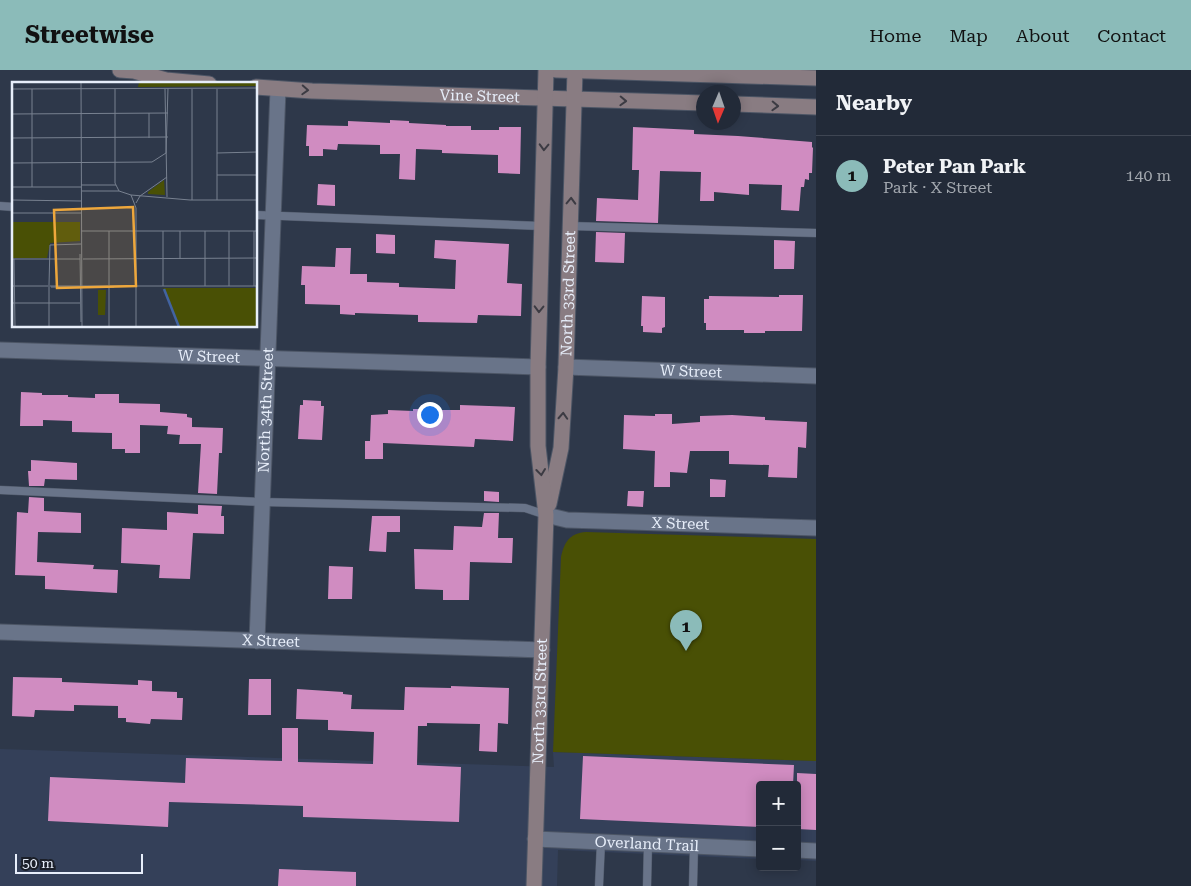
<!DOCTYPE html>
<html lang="en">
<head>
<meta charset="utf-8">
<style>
  :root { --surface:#222a38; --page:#2a3240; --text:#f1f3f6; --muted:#a2a7ae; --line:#3f4653; --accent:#8bbbb9 }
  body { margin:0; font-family:"Roboto Serif",serif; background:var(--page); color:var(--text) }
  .controls { position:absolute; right:15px; bottom:15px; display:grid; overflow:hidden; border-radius:5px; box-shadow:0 2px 12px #0003 }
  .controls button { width:45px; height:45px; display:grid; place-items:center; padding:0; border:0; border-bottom:1px solid var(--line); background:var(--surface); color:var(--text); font:25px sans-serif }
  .compass { position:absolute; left:696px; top:15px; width:45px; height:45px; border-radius:50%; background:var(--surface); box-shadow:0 2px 12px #0003; rotate:182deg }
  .scale { position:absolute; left:15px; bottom:12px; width:128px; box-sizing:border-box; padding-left:5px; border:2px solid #e7eefa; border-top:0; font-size:14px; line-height:18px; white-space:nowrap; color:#e7eefa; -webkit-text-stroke:4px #1b1f28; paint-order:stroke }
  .you { position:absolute; left:429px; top:344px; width:18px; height:18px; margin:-12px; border:4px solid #fff; border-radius:50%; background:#1a73e8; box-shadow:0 0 0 8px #1a73e833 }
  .badge { display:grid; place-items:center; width:32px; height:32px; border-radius:50%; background:var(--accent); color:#111; font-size:16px; font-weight:700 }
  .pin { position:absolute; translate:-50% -41px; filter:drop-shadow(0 1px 2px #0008) }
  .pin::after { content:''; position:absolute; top:26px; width:18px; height:15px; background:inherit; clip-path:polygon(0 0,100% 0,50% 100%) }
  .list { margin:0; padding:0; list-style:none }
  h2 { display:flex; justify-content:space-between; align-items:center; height:65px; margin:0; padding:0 20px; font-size:21px }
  h2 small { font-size:16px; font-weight:400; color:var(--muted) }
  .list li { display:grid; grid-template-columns:32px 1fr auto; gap:15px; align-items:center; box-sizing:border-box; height:80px; padding:0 20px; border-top:1px solid var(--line) }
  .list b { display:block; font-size:19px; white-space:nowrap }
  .list p { margin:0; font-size:16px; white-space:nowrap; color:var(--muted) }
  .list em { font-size:16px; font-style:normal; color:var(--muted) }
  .map { position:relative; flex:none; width:816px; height:816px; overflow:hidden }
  header { display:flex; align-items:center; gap:30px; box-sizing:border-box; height:70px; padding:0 25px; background:var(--accent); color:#111 }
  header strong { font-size:24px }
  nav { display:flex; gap:28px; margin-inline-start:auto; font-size:18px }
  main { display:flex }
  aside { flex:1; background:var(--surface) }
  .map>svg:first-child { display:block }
  .built { fill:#344059 }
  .green { fill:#495005 }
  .building { fill:#d08cc1 }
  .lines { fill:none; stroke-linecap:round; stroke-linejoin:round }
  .lane-casing { stroke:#4c5565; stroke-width:9 }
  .street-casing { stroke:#4c5565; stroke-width:17 }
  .secondary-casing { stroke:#4c5565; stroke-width:17 }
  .lane { stroke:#697489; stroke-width:8 }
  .street { stroke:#697489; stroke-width:15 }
  .secondary { stroke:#897c82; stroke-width:15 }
  .oneway { stroke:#3c3b43 }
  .labels { text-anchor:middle; stroke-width:5; stroke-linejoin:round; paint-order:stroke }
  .street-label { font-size:15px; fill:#e7eefa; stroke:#1b1f28 }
  .inset-river { fill:none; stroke:#4263a1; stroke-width:2.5 }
  .inset-road { fill:none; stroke:#788190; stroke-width:1 }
  .view { fill:#eea73c; fill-opacity:0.15; stroke:#eea73c; stroke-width:2.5 }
  .inset-edge { fill:none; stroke:#e7eefa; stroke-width:2.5 }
</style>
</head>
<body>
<header>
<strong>Streetwise</strong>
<nav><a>Home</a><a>Map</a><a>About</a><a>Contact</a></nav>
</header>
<main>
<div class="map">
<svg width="816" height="816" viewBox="0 0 816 816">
  <rect width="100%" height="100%" fill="#2e384a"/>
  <path class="built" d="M0 679 554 697 553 682 816 691V791L797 790V715H760V789L558 780 557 816H0Z"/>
  <path class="green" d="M586 462 816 469V691L553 682 561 487C564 472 570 463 586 462Z"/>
  <path class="building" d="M390 50 409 51V53L446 55V56H471V60H499V57H521L520 104 498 103V85L442 83V80L416 79 415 110 399 109 400 84H380V75L338 74 337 80 323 79V86H309V76H306L307 55 348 56V51L390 53Z
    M633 57 694 60V64L738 66 812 72V77L813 78 812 103H809V110L805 109 804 117H801L799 141 781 140 782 115 749 114V125L714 122V131H700L701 102 660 101 658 153 596 151 597 128 638 130 639 100H632Z
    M318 114 335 115V136L317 135Z
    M596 162 625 163 624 193 595 192Z
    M376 164 395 165V184L376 183Z
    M435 170 509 174 507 213 522 214 521 246 478 245 477 253 418 252V245L355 243V245L340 244V235L305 234V215H301L302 196 335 197 336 178H351L350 204H367V212L399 213V217L455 219 456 190 434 188Z
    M774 170 795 171 794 199H774Z
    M779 225H803L802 261H765V263H744V260H706V253H704V229H709V226L779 227Z
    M642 226 665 227V257L662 258V263L643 262V256H641Z
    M21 322 42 323V325H68V327L95 328V324H119V333L160 334V342L187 344V347L192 348V357L223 358 222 383H219L217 424 198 423 201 374H179L180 365 167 364 168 356 140 355V383H125V379H112V363L72 362V351L43 350V356H20Z
    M303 330 321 331V336H324L322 370 298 369 300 335H303Z
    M421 335H433V340H460V335L515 337 513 371 475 369 474 377 383 373V389H365V371H370L371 345 388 344V340L413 341V339H420Z
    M655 344H672V354L700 352V346L732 345 765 347V350L807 352 806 378 798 377 797 408 768 407 769 395 729 394V381H690L687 403 670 402V417H654L655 381 623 379 624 345 655 346Z
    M31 390 77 393V410L45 409 44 416H29L28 401H31Z
    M710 409 726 410 725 427H710Z
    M484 421 499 422V432L484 431Z
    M628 421H644L643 437 627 436Z
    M29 427 44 428V441L81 443V463L38 462 37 492 94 495 93 499 118 500 117 523 45 519V506L15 505 17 442 28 443Z
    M198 435 222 436 221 446H224V464L193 463 190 509 159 508 160 495 121 493 122 458 167 460V442L198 444Z
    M484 443H499L498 468H513L512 493 470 492 469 530H443V520L415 519 414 479 453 480 454 456 482 457Z
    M372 446H400V462H387L386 482 369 481Z
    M329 496 353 497 352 529H328Z
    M13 607 62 608V612L138 615V610L152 611V621L177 622V628H183L182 650 151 649 150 654 126 652V648H118V636L74 635V641L35 640 34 647 12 646Z
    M249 609H271V645H248Z
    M451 616 509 618 508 654 498 653 497 682 479 681 480 654 427 653V656H418L417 695 461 697 459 752 303 747V736L169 732 168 757 48 751 50 707 185 713 186 688 282 691V658H298V692L373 694 374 662 328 660V650L296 649 297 619 343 622V624L352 625 351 639 404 640 405 617 451 618Z
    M583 686 794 695 793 715H760V757L580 749Z
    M797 703 816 704V760L797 759Z
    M279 799 356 802V816H278Z"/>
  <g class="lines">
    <g class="lane-casing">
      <path id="lane" d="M0 136 14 137
        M256 145 541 156
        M570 156 816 163
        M0 420 262 432 525 438 546 445
        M599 816 601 772
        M647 816 648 774
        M693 816 694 776"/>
    </g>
    <g class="street-casing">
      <g id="street">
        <path id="s1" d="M0 280 538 297"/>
        <path id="s2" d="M566 297 816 306"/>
        <path id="s3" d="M546 445 567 450 816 458"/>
        <path id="s4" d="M0 562 542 580"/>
        <path id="s5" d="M257 571 278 19"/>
        <path id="s6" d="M535 769 760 779"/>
        <path d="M797 780 816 781"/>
      </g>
    </g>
    <g class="secondary-casing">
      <g id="secondary">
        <path d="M120 0 134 1 166 10 209 14"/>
        <path d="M556 0 816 8"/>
        <path id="s7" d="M256 17 312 21 704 33"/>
        <path d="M734 34 816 37"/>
        <path id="s8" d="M549 434 561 378 566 297 575 0"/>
        <path id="s9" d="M534 816 546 445 538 376V297L546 0"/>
      </g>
    </g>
    <use href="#lane" class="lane"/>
    <use href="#street" class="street"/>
    <use href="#secondary" class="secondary"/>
  </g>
  <defs><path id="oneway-chevron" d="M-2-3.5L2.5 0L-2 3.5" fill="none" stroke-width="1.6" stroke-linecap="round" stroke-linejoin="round" transform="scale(1.25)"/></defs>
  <g class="oneway">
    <use href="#oneway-chevron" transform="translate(305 20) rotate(3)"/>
    <use href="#oneway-chevron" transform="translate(623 31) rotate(2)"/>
    <use href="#oneway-chevron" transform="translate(775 36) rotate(2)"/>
    <use href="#oneway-chevron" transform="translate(544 77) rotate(92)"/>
    <use href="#oneway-chevron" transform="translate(571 131) rotate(-88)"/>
    <use href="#oneway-chevron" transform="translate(539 239) rotate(91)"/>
    <use href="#oneway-chevron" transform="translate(563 346) rotate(-87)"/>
    <use href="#oneway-chevron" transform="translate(541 402) rotate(83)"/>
  </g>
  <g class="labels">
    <g class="street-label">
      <text dy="5" stroke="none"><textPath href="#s7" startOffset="224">Vine Street</textPath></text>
      <text dy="5" stroke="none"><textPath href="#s8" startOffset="212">North 33rd Street</textPath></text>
      <text dy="5" stroke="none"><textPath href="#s1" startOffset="209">W Street</textPath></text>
      <text dy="5" stroke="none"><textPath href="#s2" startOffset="125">W Street</textPath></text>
      <text dy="5" stroke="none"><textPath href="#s5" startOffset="231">North 34th Street</textPath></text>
      <text dy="5" stroke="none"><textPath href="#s3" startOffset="135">X Street</textPath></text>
      <text dy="5" stroke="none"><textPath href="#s4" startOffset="271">X Street</textPath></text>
      <text dy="5" stroke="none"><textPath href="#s9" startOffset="185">North 33rd Street</textPath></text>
      <text dy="5" stroke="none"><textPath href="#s6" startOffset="112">Overland Trail</textPath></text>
    </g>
  </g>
  <g transform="translate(12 12)">
    <rect width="245" height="245" fill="#2e384a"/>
    <path d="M127 0H245V4L126 5ZM152 98 153 113 136 112V110ZM0 140H68V159L38 161 35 176H0ZM151 206H245V245H167ZM86 208H94L93 233H86Z" fill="#495005"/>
    <path class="inset-river" d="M152 207 167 245"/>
    <path class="inset-road" d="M69 0 70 245M0 7 245 6M20 7V105M103 7V101L107 109M153 7 155 115M180 7V118M205 7V118M137 31V56M0 32 156 31M0 56 156 55M154 71 156 6M205 71 245 70M0 81 140 80 154 71M205 93H245M69 103H104M0 105H69M70 109H107L119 113 178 118H245M119 113 124 126V245M0 118 69 119M124 121 128 114 155 95M0 131H69M69 149H245M151 149V204M168 149V177M193 149V204M217 149V204M68 172 69 240M0 177H68M2 177 3 245M71 177 245 176M37 203 38 163 69 162M97 203V149M0 204H245M242 204V149M39 205H102M97 205V245M0 221H68M37 245V205"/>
    <path class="view" d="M121 125 124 204 45 206 42 128Z"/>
    <rect width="245" height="245" class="inset-edge"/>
  </g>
</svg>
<div class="controls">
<button>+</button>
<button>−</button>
</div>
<svg class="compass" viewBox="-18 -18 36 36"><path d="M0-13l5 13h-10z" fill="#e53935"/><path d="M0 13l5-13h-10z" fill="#a2a7ae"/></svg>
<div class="scale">50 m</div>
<div class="you"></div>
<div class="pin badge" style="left:686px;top:581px">1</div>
</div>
<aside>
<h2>Nearby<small></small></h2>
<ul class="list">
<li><span class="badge">1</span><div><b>Peter Pan Park</b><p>Park · X Street</p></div><em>140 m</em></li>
</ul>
</aside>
</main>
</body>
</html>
